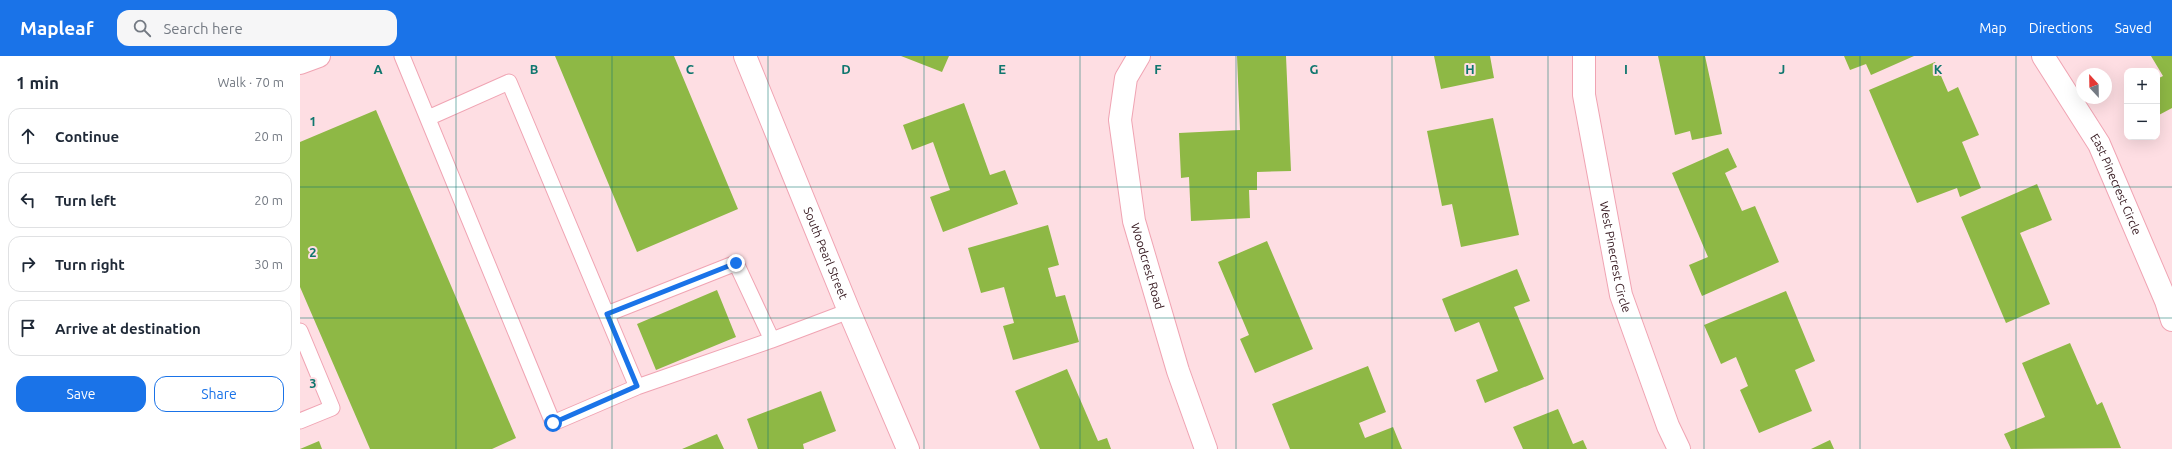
<!DOCTYPE html>
<html lang="en">
<head>
<meta charset="utf-8">
<style>
  :root { --surface:#fff; --page:#f6f6f7; --text:#1f2937; --muted:#747a83; --line:#e0e1e3; --accent:#1a73e8 }
  body { margin:0; font-family:Ubuntu,sans-serif; background:var(--page); color:var(--text) }
  .controls { position:absolute; right:12px; top:12px; display:grid; overflow:hidden; border-radius:8px; box-shadow:0 4px 16px #0002 }
  .controls button { width:36px; height:36px; display:grid; place-items:center; padding:0; border:0; border-bottom:1px solid var(--line); background:var(--surface); color:var(--text); font:20px sans-serif }
  .compass { position:absolute; left:1776px; top:12px; width:36px; height:36px; border-radius:50%; background:var(--surface); box-shadow:0 4px 16px #0002; rotate:338deg }
  .stop { position:absolute; width:12px; height:12px; margin:-9px; border:3px solid #1a73e8; border-radius:50%; background:#fff }
  .stop.end { background:#1a73e8; border-color:#fff; box-shadow:0 1px 4px #0008 }
  .list { margin:0; padding:0; list-style:none }
  h2 { display:flex; justify-content:space-between; align-items:center; height:52px; margin:0; padding:0 16px; font-size:17px }
  h2 small { font-size:13px; font-weight:400; color:var(--muted) }
  .list li { display:grid; grid-template-columns:26px 1fr auto; gap:12px; align-items:center; box-sizing:border-box; height:56px; margin:0 8px 8px; padding:0 8px; border:1px solid var(--line); border-radius:12px }
  .list b { display:block; font-size:15px; white-space:nowrap }
  .list em { font-size:13px; font-style:normal; color:var(--muted) }
  .actions { display:flex; gap:8px; padding:12px 16px }
  .actions a { flex:1; padding:9px 0; border:1px solid var(--accent); border-radius:12px; text-align:center; font-size:14px; color:var(--accent) }
  .actions .main { background:var(--accent); color:#fff }
  .icon { flex:none; width:22px; height:22px; fill:none; stroke:currentColor; stroke-width:2; stroke-linecap:round; stroke-linejoin:round }
  .map { position:relative; flex:none; width:1872px; height:393px; overflow:hidden }
  header { display:flex; align-items:center; gap:24px; box-sizing:border-box; height:56px; padding:0 20px; background:var(--accent); color:#fff }
  header strong { font-size:19px }
  nav { display:flex; gap:22px; margin-inline-start:auto; font-size:14px }
  .search { width:280px; height:36px; background:var(--page); display:flex; align-items:center; gap:10px; box-sizing:border-box; padding:0 14px; border-radius:12px; color:var(--muted); font-size:15px }
  main { display:flex }
  aside { flex:1; background:var(--surface) }
  .map>svg:first-child { display:block }
  .building { fill:#8eb845 }
  .lines { fill:none; stroke-linecap:round; stroke-linejoin:round }
  .service-casing { stroke:#f0a4b3; stroke-width:17 }
  .minor-casing { stroke:#f0a4b3; stroke-width:24 }
  .tertiary-casing { stroke:#f0a4b3; stroke-width:24 }
  .primary-casing { stroke:#f0a4b3; stroke-width:24 }
  .service { stroke:#fff; stroke-width:15 }
  .minor { stroke:#fff; stroke-width:22 }
  .tertiary { stroke:#fff; stroke-width:22 }
  .primary { stroke:#fff; stroke-width:22 }
  .route { stroke:#1a73e8; stroke-width:5 }
  .grid { fill:none; stroke:#0f766e; stroke-width:1; stroke-opacity:0.55 }
  .labels { text-anchor:middle; stroke-width:4; stroke-linejoin:round; paint-order:stroke }
  .street-label { font-size:12px; fill:#34171e; stroke:#fedee3 }
  .grid-label { font-size:13px; text-anchor:middle; font-weight:bold; fill:#0f766e; stroke:#fedee3; stroke-width:4; stroke-linejoin:round; paint-order:stroke }
</style>
</head>
<body>
<header>
<strong>Mapleaf</strong>
<div class="search"><svg class="icon" aria-label="search" viewBox="0 0 24 24"><circle cx="10" cy="10" r="6"/><path d="M15 15l6 6"/></svg>Search here</div>
<nav><a>Map</a><a>Directions</a><a>Saved</a></nav>
</header>
<main>
<aside>
<h2>1 min<small>Walk · 70 m</small></h2>
<ul class="list">
<li><svg class="icon" aria-label="ahead" viewBox="0 0 24 24"><path d="M12 20V5M6 11l6-6 6 6"/></svg><div><b>Continue</b></div><em>20 m</em></li>
<li><svg class="icon" aria-label="left" viewBox="0 0 24 24"><path d="M17 20v-9H6M10 6l-5 5 5 5"/></svg><div><b>Turn left</b></div><em>20 m</em></li>
<li><svg class="icon" aria-label="right" viewBox="0 0 24 24"><path d="M7 20v-9h11M14 6l5 5-5 5"/></svg><div><b>Turn right</b></div><em>30 m</em></li>
<li><svg class="icon" aria-label="arrive" viewBox="0 0 24 24"><path d="M6 21V4h12l-3 4 3 4H6"/></svg><div><b>Arrive at destination</b></div></li>
</ul>
<div class="actions"><a class="main">Save</a><a>Share</a></div>
</aside>
<div class="map">
<svg width="1872" height="393" viewBox="0 0 1872 393">
  <rect width="100%" height="100%" fill="#fedee3"/>
  <path class="building" d="M255 0H374L438 153 337 196Z
    M601 0H649L642 16Z
    M937 0H986L991 115 957 116V134H949L950 162 891 165 889 121 881 122 879 77 940 74Z
    M1134 0H1190L1194 22 1141 33Z
    M1358 0H1405L1422 78 1392 84 1390 75 1375 79Z
    M1544 0H1614L1571 19 1566 8 1550 14Z
    M1851 0H1872V52L1857 60V23L1863 20Z
    M1635 6 1648 36 1658 31 1679 79 1662 86 1681 132 1660 141 1657 132 1617 147 1569 34Z
    M664 47 690 119 705 114 718 148 643 176 630 141 650 134 633 86 612 94 603 69Z
    M76 54 216 382 192 393H70L0 231V86Z
    M1193 62 1219 179 1161 191 1152 148 1142 150 1127 75Z
    M1428 92 1437 111 1425 117 1442 155 1455 150 1479 206 1402 240 1389 209 1408 201 1372 117Z
    M1737 128 1752 164 1720 177 1750 248 1706 267 1661 161Z
    M748 169 759 209 748 212 756 241 765 239 779 286 713 304 703 270 714 267 704 231 681 237 668 192Z
    M967 185 1013 293 955 317 940 283 949 279 918 206Z
    M1217 213 1230 245 1214 251 1244 323 1185 347 1176 324 1198 315 1179 266 1155 276 1142 243Z
    M417 234 436 281 356 314 337 268Z
    M1486 235 1515 305 1495 314 1512 355 1459 377 1440 334 1448 330 1436 301 1421 308 1404 269Z
    M1770 287 1797 349 1802 346 1821 392 1711 393 1704 378 1745 361 1722 307Z
    M1068 310 1086 356 1059 367 1065 382 1093 371 1102 393H990L972 348Z
    M767 313 798 385 807 382 811 393H740L715 335Z
    M521 335 536 375 503 388 504 393H458L447 363Z
    M1258 353 1273 388 1283 384 1287 393H1223L1213 371Z
    M417 378 424 393H382Z
    M1530 384 1534 393H1511Z
    M19 385 22 393H0Z"/>
  <g class="lines">
    <g class="service-casing">
      <path id="service" d="M102 0 253 367 337 331 209 26 128 62
        M307 258 436 207 472 284 549 255
        M0 275 32 352 0 365
        M337 331 472 284"/>
    </g>
    <g class="minor-casing">
      <g id="minor">
        <path id="s1" d="M839 0 826 22 820 64 834 165 878 315 906 393"/>
        <path id="s2" d="M1284 0V39L1321 239 1368 370 1379 393"/>
        <path id="s3" d="M1743 0 1799 88 1866 245 1872 264"/>
      </g>
    </g>
    <g class="tertiary-casing">
      <g id="tertiary">
        <path id="s4" d="M445 0 549 255 608 393"/>
      </g>
    </g>
    <g class="primary-casing">
      <path id="primary" d="M0 7 19 0"/>
    </g>
    <use href="#service" class="service"/>
    <use href="#minor" class="minor"/>
    <use href="#tertiary" class="tertiary"/>
    <use href="#primary" class="primary"/>
  </g>
  <g class="lines">
    <path class="route" d="M253 367 337 330 307 258 436 207"/>
  </g>
  <path class="grid" d="M156 0V393M312 0V393M468 0V393M624 0V393M780 0V393M936 0V393M1092 0V393M1248 0V393M1404 0V393M1560 0V393M1716 0V393M0 131H1872M0 262H1872"/>
  <g class="labels">
    <g class="street-label">
      <text dy="4" stroke="none"><textPath href="#s3" startOffset="148">East Pinecrest Circle</textPath></text>
      <text dy="4" stroke="none"><textPath href="#s4" startOffset="213">South Pearl Street</textPath></text>
      <text dy="4" stroke="none"><textPath href="#s2" startOffset="204">West Pinecrest Circle</textPath></text>
      <text dy="4" stroke="none"><textPath href="#s1" startOffset="217">Woodcrest Road</textPath></text>
    </g>
  </g>
  <g class="grid-label">
    <text x="78" y="18">A</text>
    <text x="234" y="18">B</text>
    <text x="390" y="18">C</text>
    <text x="546" y="18">D</text>
    <text x="702" y="18">E</text>
    <text x="858" y="18">F</text>
    <text x="1014" y="18">G</text>
    <text x="1170" y="18">H</text>
    <text x="1326" y="18">I</text>
    <text x="1482" y="18">J</text>
    <text x="1638" y="18">K</text>
    <text x="13" y="70">1</text>
    <text x="13" y="201">2</text>
    <text x="13" y="332">3</text>
  </g>
</svg>
<div class="controls">
<button>+</button>
<button>−</button>
</div>
<svg class="compass" viewBox="-18 -18 36 36"><path d="M0-13l5 13h-10z" fill="#e53935"/><path d="M0 13l5-13h-10z" fill="#747a83"/></svg>
<div class="stop" style="left:253px;top:367px"></div>
<div class="stop end" style="left:436px;top:207px"></div>
</div>
</main>
</body>
</html>
